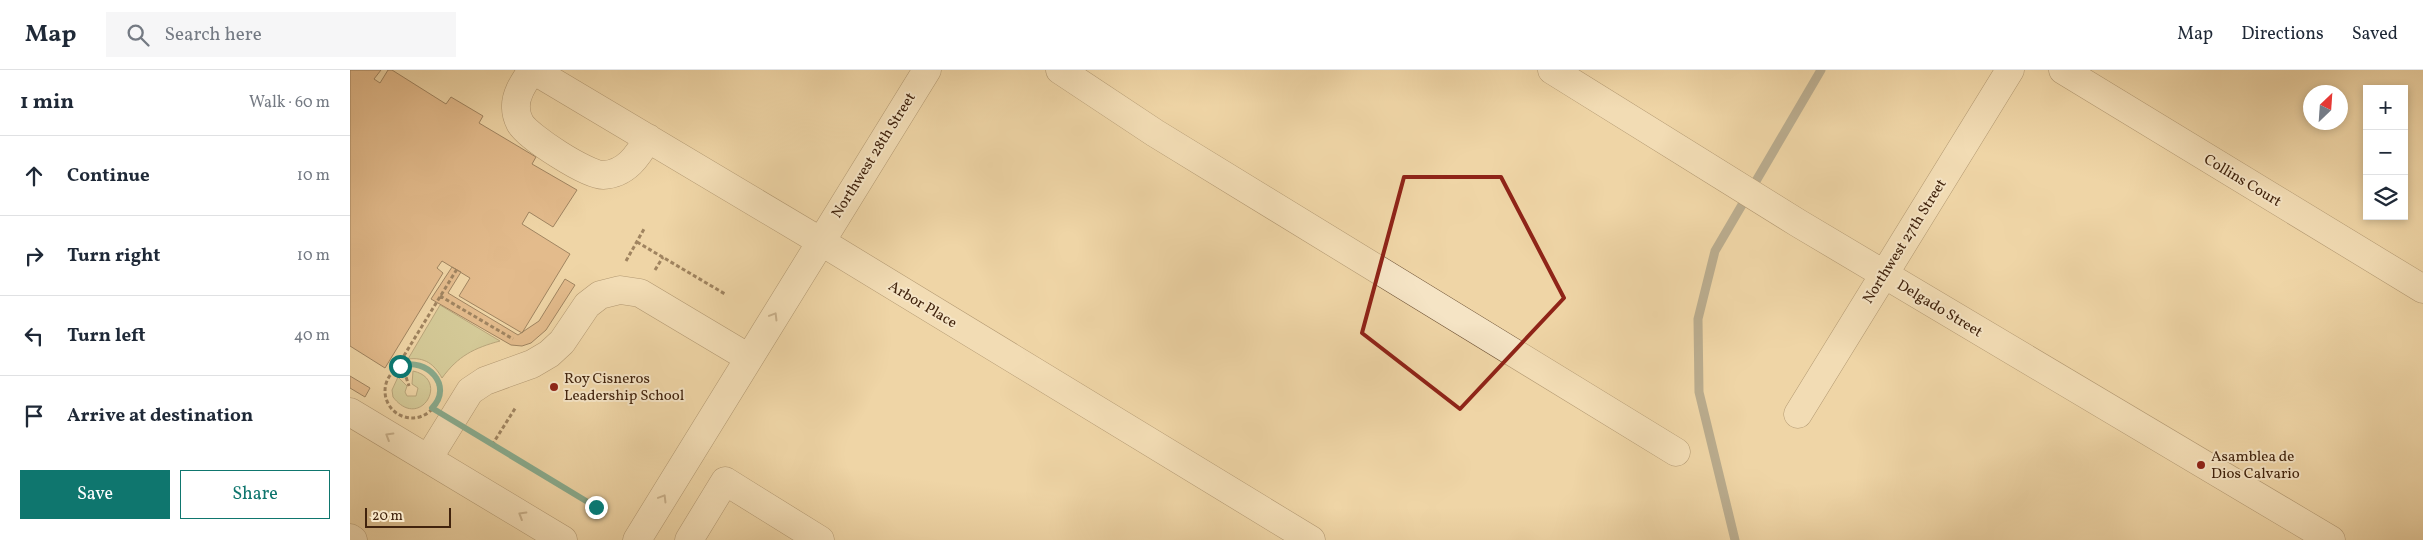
<!DOCTYPE html>
<html lang="en">
<head>
<meta charset="utf-8">
<style>
  :root { --surface:#fff; --page:#f6f6f7; --text:#1f2937; --muted:#747a83; --line:#e0e1e3; --accent:#0f766e }
  body { margin:0; font-family:Vollkorn,serif; background:var(--page); color:var(--text) }
  .controls { position:absolute; right:15px; top:15px; display:grid; overflow:hidden; border-radius:0px; box-shadow:0 2px 8px #0003 }
  .controls button { width:45px; height:45px; display:grid; place-items:center; padding:0; border:0; border-bottom:1px solid var(--line); background:var(--surface); color:var(--text); font:25px sans-serif }
  .compass { position:absolute; left:1953px; top:15px; width:45px; height:45px; border-radius:50%; background:var(--surface); box-shadow:0 2px 8px #0003; rotate:25deg }
  .scale { position:absolute; left:15px; bottom:12px; width:86px; box-sizing:border-box; padding-left:5px; border:2px solid #41230d; border-top:0; font-size:14px; line-height:18px; white-space:nowrap; color:#41230d; -webkit-text-stroke:4px #f5e4c5; paint-order:stroke }
  .stop { position:absolute; width:15px; height:15px; margin:-11px; border:4px solid #0f766e; border-radius:50%; background:#fff }
  .stop.end { background:#0f766e; border-color:#fff; box-shadow:0 1px 5px #0008 }
  .list { margin:0; padding:0; list-style:none }
  h2 { display:flex; justify-content:space-between; align-items:center; height:65px; margin:0; padding:0 20px; font-size:21px }
  h2 small { font-size:16px; font-weight:400; color:var(--muted) }
  .list li { display:grid; grid-template-columns:32px 1fr auto; gap:15px; align-items:center; box-sizing:border-box; height:80px; padding:0 20px; border-top:1px solid var(--line) }
  .list b { display:block; font-size:19px; white-space:nowrap }
  .list em { font-size:16px; font-style:normal; color:var(--muted) }
  .actions { display:flex; gap:10px; padding:15px 20px }
  .actions a { flex:1; padding:11px 0; border:1px solid var(--accent); border-radius:0px; text-align:center; font-size:18px; color:var(--accent) }
  .actions .main { background:var(--accent); color:#fff }
  .icon { flex:none; width:28px; height:28px; fill:none; stroke:currentColor; stroke-width:2; stroke-linecap:round; stroke-linejoin:round }
  .map { position:relative; flex:none; width:2073px; height:470px; overflow:hidden }
  header { display:flex; align-items:center; gap:30px; box-sizing:border-box; height:70px; padding:0 25px; background:var(--surface); border-bottom:1px solid var(--line) }
  header strong { font-size:24px }
  nav { display:flex; gap:28px; margin-inline-start:auto; font-size:18px }
  .search { width:350px; height:45px; background:var(--page); display:flex; align-items:center; gap:12px; box-sizing:border-box; padding:0 18px; border-radius:0px; color:var(--muted); font-size:19px }
  main { display:flex }
  aside { flex:1; background:var(--surface) }
  .map>svg:first-child { display:block }
  .green { fill:#b6be89; stroke:#7c704b }
  .lines { fill:none; stroke-linecap:round; stroke-linejoin:round }
  .stream { stroke:#7a7b71; stroke-width:9 }
  .building { fill:#d49b6d; stroke:#41230d }
  .minor-casing { stroke:#6c5033; stroke-width:29 }
  .path { stroke:#41230d; stroke-width:3; stroke-dasharray:4 2.5; stroke-linecap:butt }
  .minor { stroke:#f5e4c5; stroke-width:28 }
  .oneway { stroke:#9b8469 }
  .route { stroke:#0f766e; stroke-width:6 }
  .marked { fill:none; stroke:#8f2418; stroke-width:4; stroke-linejoin:round }
  .poi-dot { fill:#8f2418; stroke:#f5e4c5; stroke-width:2 }
  .labels { text-anchor:middle; stroke-width:4; stroke-linejoin:round; paint-order:stroke }
  .street-label { font-size:15px; fill:#41230d; stroke:#f5e4c5 }
  .poi-label { font-size:15px; fill:#41230d; stroke:#f5e4c5; text-anchor:start }
</style>
</head>
<body>
<header>
<strong>Map</strong>
<div class="search"><svg class="icon" aria-label="search" viewBox="0 0 24 24"><circle cx="10" cy="10" r="6"/><path d="M15 15l6 6"/></svg>Search here</div>
<nav><a>Map</a><a>Directions</a><a>Saved</a></nav>
</header>
<main>
<aside>
<h2>1 min<small>Walk · 60 m</small></h2>
<ul class="list">
<li><svg class="icon" aria-label="ahead" viewBox="0 0 24 24"><path d="M12 20V5M6 11l6-6 6 6"/></svg><div><b>Continue</b></div><em>10 m</em></li>
<li><svg class="icon" aria-label="right" viewBox="0 0 24 24"><path d="M7 20v-9h11M14 6l5 5-5 5"/></svg><div><b>Turn right</b></div><em>10 m</em></li>
<li><svg class="icon" aria-label="left" viewBox="0 0 24 24"><path d="M17 20v-9H6M10 6l-5 5 5 5"/></svg><div><b>Turn left</b></div><em>40 m</em></li>
<li><svg class="icon" aria-label="arrive" viewBox="0 0 24 24"><path d="M6 21V4h12l-3 4 3 4H6"/></svg><div><b>Arrive at destination</b></div></li>
</ul>
<div class="actions"><a class="main">Save</a><a>Share</a></div>
</aside>
<div class="map">
<svg width="2073" height="470" viewBox="0 0 2073 470">
  <rect width="100%" height="100%" fill="#efd5a6"/>
  <filter id="stains"><feTurbulence type="fractalNoise" baseFrequency=".004" numOctaves="4"/><feColorMatrix values="0 0 0 0 .2 0 0 0 0 .09 0 0 0 0 .02 0 0 0 .5 -.17"/></filter>
  <radialGradient id="worn" r=".72"><stop offset=".6" stop-color="#630" stop-opacity="0"/><stop offset="1" stop-color="#630" stop-opacity=".3"/></radialGradient>
  <path class="green" d="M90 235 150 271C124 278 108 286 92 308 84 294 75 287 58 289Z
    M63 301C101 309 70 362 43 327L42 320 48 307 57 316 55 322 57 326H66L68 318 62 314Z"/>
  <g class="lines">
    <path class="stream" d="M1385 470 1349 322 1348 249 1365 181 1471 0"/>
  </g>
  <path class="building" d="M0 0H31L24 9 30 13 38 0H42L96 34 101 27 133 46 129 53 186 87 182 94 227 120 203 157 179 142 172 154 220 184 172 263 109 226 120 208 92 191 87 198 93 203 35 298 0 276Z
    M102 197 111 202 98 223 168 265 189 251 215 209 225 215 196 260 181 273 172 276 161 275 81 229Z
    M0 306 20 318 15 327 0 318Z"/>
  <g class="lines">
    <g class="minor-casing">
      <path id="minor" d="M182 0C175 11 165 24 166 38 166 42 168 49 170 53 178 67 237 105 253 105 276 104 288 86 298 68
        M183 0 470 171 961 470
        M710 0 805 63 1326 382
        M1202 0 1448 153 1981 470
        M1713 0 2073 219
        M0 342 213 470
        M1448 344 1660 0
        M78 389 120 321 135 311 182 294 199 284 212 272 237 235 250 225 270 220 290 223 399 288
        M0 468 3 470
        M287 470 577 0
        M339 470 375 411 470 470"/>
    </g>
    <path class="path" d="M287 172 375 224
      M276 191 294 159
      M305 200 313 187
      M90 226 163 269
      M35 321a27 27 0 1 1 54 0a27 27 0 1 1-54 0Z
      M52 295 59 316
      M47 297 107 199
      M126 365 246 437
      M142 375 166 337"/>
    <use href="#minor" class="minor"/>
  </g>
  <defs><path id="oneway-chevron" d="M-2-3.5L2.5 0L-2 3.5" fill="none" stroke-width="1.6" stroke-linecap="round" stroke-linejoin="round" transform="scale(1.25)"/></defs>
  <g class="oneway">
    <use href="#oneway-chevron" transform="translate(424 246) rotate(-59)"/>
    <use href="#oneway-chevron" transform="translate(39 366) rotate(-149)"/>
    <use href="#oneway-chevron" transform="translate(313 428) rotate(-59)"/>
    <use href="#oneway-chevron" transform="translate(172 445) rotate(-149)"/>
  </g>
  <g class="lines">
    <path class="route" d="M50 296C77 287 104 316 82 338L246 437"/>
  </g>
  <path d="M0 0H2073V470H0ZM1054 107H1151L1214 228 1110 339 1012 263Z" fill="#efd5a6" fill-opacity=".55" fill-rule="evenodd"/>
  <path class="marked" d="M1054 107H1151L1214 228 1110 339 1012 263Z"/>
  <g class="poi-dot">
    <circle cx="204" cy="317" r="5"/>
    <circle cx="1851" cy="395" r="5"/>
  </g>
  <g class="labels">
    <g class="street-label">
      <text transform="translate(523 85) rotate(-58)" y="5">Northwest 28th Street</text>
      <text transform="translate(1893 110) rotate(31)" y="5">Collins Court</text>
      <text transform="translate(1554 171) rotate(-58)" y="5">Northwest 27th Street</text>
      <text transform="translate(573 234) rotate(31)" y="5">Arbor Place</text>
      <text transform="translate(1590 238) rotate(31)" y="5">Delgado Street</text>
    </g>
    <g class="poi-label">
      <text x="214" y="313">Roy Cisneros<tspan x="214" dy="17">Leadership School</tspan></text>
      <text x="1861" y="391">Asamblea de<tspan x="1861" dy="17">Dios Calvario</tspan></text>
    </g>
  </g>
  <rect width="100%" height="100%" filter="url(#stains)"/>
  <rect width="100%" height="100%" fill="url(#worn)"/>
</svg>
<div class="controls">
<button>+</button>
<button>−</button>
<button><svg class="icon" aria-label="layers" viewBox="0 0 24 24"><path d="M12 4l9 5-9 5-9-5zM3 14l9 5 9-5"/></svg></button>
</div>
<svg class="compass" viewBox="-18 -18 36 36"><path d="M0-13l5 13h-10z" fill="#e53935"/><path d="M0 13l5-13h-10z" fill="#747a83"/></svg>
<div class="scale">20 m</div>
<div class="stop" style="left:50px;top:296px"></div>
<div class="stop end" style="left:246px;top:437px"></div>
</div>
</main>
</body>
</html>
